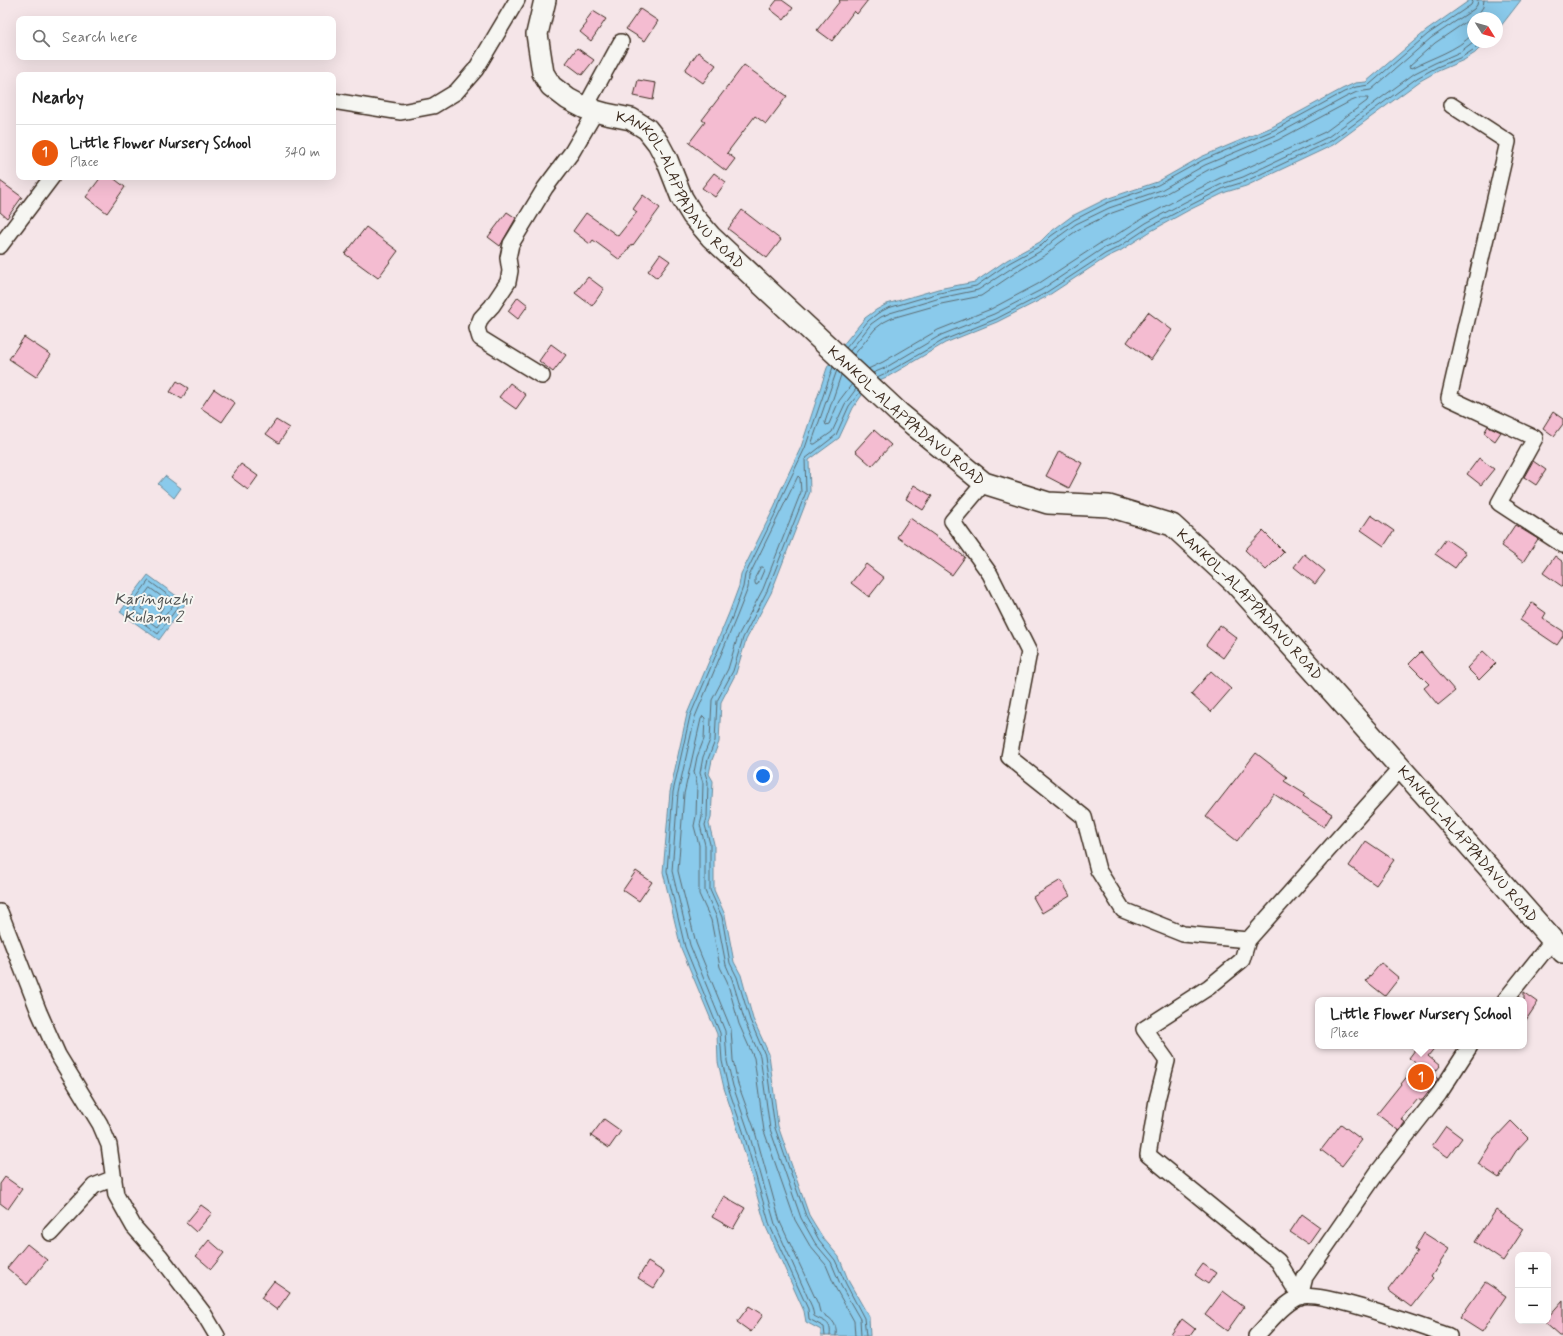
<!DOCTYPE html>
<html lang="en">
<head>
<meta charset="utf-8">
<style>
  :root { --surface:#fff; --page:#f6f6f6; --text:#222; --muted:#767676; --line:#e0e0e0; --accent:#ea580c }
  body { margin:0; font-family:Mynerve,sans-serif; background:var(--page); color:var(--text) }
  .controls { position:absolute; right:12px; bottom:12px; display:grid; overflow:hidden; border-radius:8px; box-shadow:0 4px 16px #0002 }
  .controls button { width:36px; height:36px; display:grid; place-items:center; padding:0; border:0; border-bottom:1px solid var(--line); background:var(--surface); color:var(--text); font:20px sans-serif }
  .compass { position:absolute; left:1467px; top:12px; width:36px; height:36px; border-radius:50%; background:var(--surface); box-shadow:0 4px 16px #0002; rotate:127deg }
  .you { position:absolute; left:763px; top:776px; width:14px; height:14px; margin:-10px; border:3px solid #fff; border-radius:50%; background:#1a73e8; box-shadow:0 0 0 6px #1a73e833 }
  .badge { display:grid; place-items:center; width:26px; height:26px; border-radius:50%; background:var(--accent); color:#fff; font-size:13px; font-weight:700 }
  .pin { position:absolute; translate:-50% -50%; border:2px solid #fff; box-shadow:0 1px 4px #0006 }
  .popup { position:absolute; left:1315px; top:997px; width:212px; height:52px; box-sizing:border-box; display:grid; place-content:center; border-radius:8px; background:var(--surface); filter:drop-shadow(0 1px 3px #0005); font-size:13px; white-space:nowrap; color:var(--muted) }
  .popup b { font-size:15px; color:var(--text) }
  .popup::after { content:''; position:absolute; left:50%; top:100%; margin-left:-8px; border:8px solid transparent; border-top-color:var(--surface) }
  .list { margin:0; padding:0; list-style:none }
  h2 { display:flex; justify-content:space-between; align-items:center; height:52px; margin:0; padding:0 16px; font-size:17px }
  h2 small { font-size:13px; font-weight:400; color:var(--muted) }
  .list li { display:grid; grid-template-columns:26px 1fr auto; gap:12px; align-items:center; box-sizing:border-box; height:56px; padding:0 16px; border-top:1px solid var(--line) }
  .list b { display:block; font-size:15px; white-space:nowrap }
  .list p { margin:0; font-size:13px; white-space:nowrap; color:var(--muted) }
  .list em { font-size:13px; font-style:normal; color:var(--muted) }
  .icon { flex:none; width:22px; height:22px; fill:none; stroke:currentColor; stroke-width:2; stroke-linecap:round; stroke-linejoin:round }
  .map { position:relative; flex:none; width:1563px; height:1336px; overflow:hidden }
  .search { position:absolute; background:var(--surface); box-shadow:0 4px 16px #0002; left:16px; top:16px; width:320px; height:44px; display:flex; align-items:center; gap:10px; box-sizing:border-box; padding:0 14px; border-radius:8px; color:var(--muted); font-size:15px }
  .panel { position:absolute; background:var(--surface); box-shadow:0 4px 16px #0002; left:16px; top:72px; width:320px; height:108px; border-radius:8px }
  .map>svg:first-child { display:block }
  .water { fill:#8acaeb; stroke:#6a8a99 }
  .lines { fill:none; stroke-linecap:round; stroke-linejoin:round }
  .shore { stroke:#5b6a70; stroke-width:1 }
  .building { fill:#f4bcd1; stroke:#3b2a1e }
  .minor-casing { stroke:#3b2a1e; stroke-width:18 }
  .secondary-casing { stroke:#3b2a1e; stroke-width:24 }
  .minor { stroke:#f6f6f2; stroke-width:15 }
  .secondary { stroke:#f6f6f2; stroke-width:21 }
  .labels { text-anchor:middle; stroke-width:4; stroke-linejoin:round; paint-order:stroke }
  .street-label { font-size:15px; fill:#3b2a1e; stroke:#f6f6f2 }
  .water-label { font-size:16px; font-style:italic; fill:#4f5251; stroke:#f6f6f2 }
</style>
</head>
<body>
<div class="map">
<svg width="1563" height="1336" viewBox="0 0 1563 1336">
  <rect width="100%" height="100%" fill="#f5e5e8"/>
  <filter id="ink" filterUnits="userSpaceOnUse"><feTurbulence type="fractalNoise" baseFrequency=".025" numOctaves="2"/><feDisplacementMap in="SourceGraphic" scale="8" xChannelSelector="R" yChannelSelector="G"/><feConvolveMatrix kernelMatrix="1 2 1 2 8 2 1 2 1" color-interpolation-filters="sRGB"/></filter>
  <g filter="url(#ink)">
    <path class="water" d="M1470 0H1521L1497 31V18H1473V42H1486L1475 53 1464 60 1438 71 1420 81 1333 145 1246 186 1226 192 1189 210 1151 231 1120 251 1107 257 1046 297 997 322 945 343 889 376 877 381 862 395 853 408 839 438 809 460 810 492 771 593 746 640 736 673 721 702 719 742 712 760 709 774 713 781 711 818 709 824 714 844V890L725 915 734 962 741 975 753 1019 769 1054 778 1126 809 1215 823 1238 839 1257 849 1282 869 1317 870 1336H821V1330L806 1322 804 1311 766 1227 739 1133 724 1088 718 1062 717 1034 681 948 663 872 670 792 687 714 729 613 739 586 741 574 775 506 779 494 801 447 827 368 833 357 865 318 876 310 887 304 938 289 975 282 1007 260 1040 242 1049 233 1072 216 1106 199 1157 182 1201 157 1272 127 1342 89 1355 83 1366 82 1426 31Z
      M165 476 181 488 174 498 158 484Z
      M148 575 186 603 159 640 120 612Z"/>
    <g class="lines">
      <path class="shore" d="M1473 34C1456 51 1433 57 1412 68L1409 67 1410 65 1435 43 1479 13 1483 7 1484 0
        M846 348 868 321 878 313 888 308 939 293 976 286 1009 263 1042 245 1051 236 1074 220 1107 203 1158 185 1203 160 1274 130 1344 92 1356 87 1369 85 1428 34 1471 5 1473 0
        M850 351 871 324 881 317 890 313 940 298 978 290 1012 268 1044 249 1054 240 1076 224 1109 208 1161 190 1205 165 1276 135 1346 97 1357 92 1371 90 1431 38 1474 9 1477 5 1478 0
        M854 355 875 329 884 322 892 318 941 304 981 296 1015 273 1047 254 1058 244 1079 229 1112 213 1163 195 1208 170 1278 140 1349 102 1359 98H1368L1367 101 1325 132 1240 171 1220 178 1182 197 1143 218 1113 237 1099 244 1038 284 991 309 938 330 883 362 868 369
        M837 370 812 442 813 444H815L832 432 845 404 856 389
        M873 373 885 368 941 335 994 314 1041 290 1102 249 1116 243 1146 223 1185 202 1222 184 1243 177 1328 137 1415 73 1435 63 1460 52 1473 42
        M841 375 825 422 826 425 829 424 839 401 852 384
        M877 377 888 372 944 340 996 319 1044 294 1105 254 1119 247 1149 227 1187 207 1224 188 1244 182 1331 141 1417 78 1437 67 1462 57 1473 50 1481 42
        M860 392 849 406 836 435 805 459 806 492 767 591 743 638 733 671 717 701 715 741 708 759 705 773 708 782 707 818 705 825 710 844V890L722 917 730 963 737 977 750 1020 765 1055 775 1128 806 1216 819 1240 835 1260 846 1284 864 1318 866 1336
        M761 567H763L764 570 758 584 756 585 755 583V578Z
        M149 581 180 604 158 634 127 611Z
        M150 588 173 605 157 627 134 610Z
        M151 596 164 606 156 618 142 609Z
        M825 1336 824 1327 809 1319 808 1309 770 1226 743 1131 728 1087 722 1061 720 1033 685 947 667 871 673 792 690 716 733 615 743 587 745 575 778 508 782 496 805 448 833 367
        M830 1336C832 1321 824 1322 814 1316L812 1307 775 1224 748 1130 733 1086 727 1061 725 1031 690 945 672 871 678 793 695 717 737 616 748 588 749 576 798 476 800 478 801 492 763 589 738 636 728 669 712 700 710 740 703 757 700 773 703 783 702 817 700 825 705 845V891L717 918 726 965 732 979 745 1022 760 1056 770 1129 801 1218 815 1243 831 1262 841 1286 860 1319 861 1336
        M836 1336C838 1322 830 1318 820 1312L818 1304 780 1222 754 1128 738 1084 733 1060 731 1029 696 943 678 871 684 794 701 719 703 716 705 718 704 739 697 757 694 772 697 784 696 816 694 826 699 845V894L711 920 720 967 727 981 739 1024 754 1058 764 1131 795 1220 810 1246 826 1265 836 1289 854 1321 855 1336"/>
    </g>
    <path class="building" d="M777 0H782L793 8 784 20 770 9Z
      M839 0H868L857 14 854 11 832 41 817 30 840 1Z
      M640 9 658 21 645 41 626 29Z
      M593 11 606 19 591 41 580 32 587 23 585 22Z
      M577 48 594 60 582 75 566 63Z
      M698 52 716 65 703 83 685 70Z
      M744 65 787 96 766 124 755 116 727 153 735 159 726 171 689 143 705 122 702 120Z
      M638 80 656 83 653 100 634 96Z
      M714 173 726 182 715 197 702 188Z
      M101 177H112L125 187 107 213 86 197Z
      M0 181 22 197 7 218 0 212Z
      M643 195 660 208 633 245 632 244 620 260 593 240 590 244 573 231 586 213 618 236 637 212 633 209Z
      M742 210 781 240 767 258 728 229Z
      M507 212 516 218 500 246 488 237Z
      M366 227 398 251 378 278 345 254Z
      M660 254 670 261 657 278 648 271Z
      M588 277 604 289 592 306 575 293Z
      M518 297 528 305 518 319 508 311Z
      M1148 312 1172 330 1151 360 1127 342Z
      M24 337 51 355 36 377 9 359Z
      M551 344 566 355 553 372 539 361Z
      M177 381 188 388 182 399 170 392Z
      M510 383 526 395 516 409 499 397Z
      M214 389 235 403 222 422 201 408Z
      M1553 412 1563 419V424L1554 436 1543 428Z
      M276 420 289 428 279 443 266 434Z
      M1488 426 1501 432 1495 441 1484 433Z
      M874 430 891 445 872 466 855 451Z
      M1059 451 1082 463 1069 488 1046 476Z
      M1479 458 1494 469 1481 485 1467 474Z
      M1533 461 1546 470 1536 485 1524 477Z
      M241 464 258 476 248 490 231 477Z
      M914 485 932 496 923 510 906 499Z
      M1371 515 1394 531 1384 546 1361 530Z
      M910 518 965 557 952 575 897 537Z
      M1515 525 1538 539 1523 562 1501 546Z
      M1263 531 1284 552 1266 570 1245 550Z
      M1446 539 1466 553 1455 568 1435 554Z
      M1304 554 1325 571 1315 584 1294 567Z
      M1555 556 1563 562V587L1543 573Z
      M866 564 884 578 869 597 851 583Z
      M1532 603 1546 613 1543 618 1563 631V636L1557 645 1520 620Z
      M1220 625 1237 638 1223 658 1206 645Z
      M1483 651 1496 663 1479 680 1467 668Z
      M1421 652 1455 691 1438 705 1424 688 1429 684 1409 664Z
      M1211 671 1231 689 1211 712 1191 694Z
      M1256 753 1287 777 1284 781 1305 794 1303 796 1332 814 1324 827 1274 794 1237 841 1206 817Z
      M1366 841 1394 860 1376 885 1349 866Z
      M636 871 652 882 639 901 623 890Z
      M1061 880 1070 896 1042 913 1033 897Z
      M1381 963 1399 978 1385 996 1366 981Z
      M1524 992 1538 1002 1524 1023Z
      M1418 1046H1436L1428 1056 1440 1066 1433 1075 1438 1079 1421 1101 1418 1099 1401 1119 1405 1122 1399 1131 1377 1114 1417 1064 1409 1058Z
      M604 1119 621 1131 609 1148 591 1136Z
      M1511 1121 1528 1138 1516 1151 1499 1178 1478 1164 1494 1139Z
      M1341 1124 1362 1140 1342 1166 1321 1150Z
      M1446 1126 1462 1138 1448 1157 1432 1146Z
      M5 1177 22 1189 8 1209 0 1203V1184Z
      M724 1196 745 1208 733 1229 712 1217Z
      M201 1205 212 1213 196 1232 186 1223Z
      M1496 1210 1524 1229 1503 1261 1475 1242Z
      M1302 1214 1320 1227 1308 1244 1290 1232Z
      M1424 1233 1449 1249 1431 1277 1433 1279 1411 1307 1388 1290 1417 1252 1414 1250Z
      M209 1240 224 1253 211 1269 196 1256Z
      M27 1244 47 1260 27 1285 7 1268Z
      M648 1262 664 1272 654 1288 638 1278Z
      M1203 1264 1216 1273 1208 1284 1195 1275Z
      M274 1281 290 1292 277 1310 261 1298Z
      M1485 1282 1506 1296 1482 1332 1460 1318Z
      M1223 1291 1244 1307 1227 1331 1205 1315Z
      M1563 1300V1336H1560L1544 1322 1548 1321V1317Z
      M749 1306 763 1315 751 1332 737 1322Z
      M1182 1319 1195 1329 1190 1336H1170Z"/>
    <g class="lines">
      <g class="minor-casing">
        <path id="minor" d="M333 101 401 112 433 106 456 92 476 69 517 0
          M1451 105 1508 142 1449 398 1535 438 1499 503 1563 545
          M585 108 621 42
          M0 246 52 177
          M542 376 480 338 477 328 481 318 492 306 508 282 510 271 508 258 511 244 545 188 572 152 596 111
          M984 483 952 521 990 574 1029 652 1009 757 1084 817 1098 870 1123 910 1183 934 1248 940 1401 768
          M0 912 39 1012 58 1055 100 1124 109 1145 116 1195 134 1227 160 1256 204 1314 217 1336
          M1248 940 1242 960 1209 987 1144 1029 1167 1061 1157 1100 1148 1155 1278 1261 1300 1297
          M1505 1000 1553 940
          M51 1233 94 1186 114 1178
          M1300 1297 1305 1277 1377 1173 1439 1094 1470 1046
          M1256 1336C1269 1323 1282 1305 1299 1297 1317 1289 1425 1328 1449 1336"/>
      </g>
      <g class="secondary-casing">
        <g id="secondary">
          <path id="s1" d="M545 0 537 34 543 73 551 86 568 99 585 108 606 114 631 119 647 129 658 143 667 160 682 198 693 216 711 237 899 413 984 483 1048 503 1109 506 1172 525 1235 583 1424 794 1563 952"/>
        </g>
      </g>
      <use href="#minor" class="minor"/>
      <use href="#secondary" class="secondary"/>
    </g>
  </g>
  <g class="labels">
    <g class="street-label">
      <text dy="5" stroke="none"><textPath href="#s1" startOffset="264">KANKOL-ALAPPADAVU ROAD</textPath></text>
      <text dy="5" stroke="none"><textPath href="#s1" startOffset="588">KANKOL-ALAPPADAVU ROAD</textPath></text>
      <text dy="5" stroke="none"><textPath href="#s1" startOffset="996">KANKOL-ALAPPADAVU ROAD</textPath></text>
      <text dy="5" stroke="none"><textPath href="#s1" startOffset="1320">KANKOL-ALAPPADAVU ROAD</textPath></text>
    </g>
    <g class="water-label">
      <text x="153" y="604">Karinguzhi<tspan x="153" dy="18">Kulam 2</tspan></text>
    </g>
  </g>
</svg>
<div class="controls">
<button>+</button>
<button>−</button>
</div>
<svg class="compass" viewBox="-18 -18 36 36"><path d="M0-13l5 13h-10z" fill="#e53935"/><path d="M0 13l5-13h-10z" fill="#767676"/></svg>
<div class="you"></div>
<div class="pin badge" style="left:1421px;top:1077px">1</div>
<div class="popup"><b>Little Flower Nursery School</b>Place</div>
<div class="search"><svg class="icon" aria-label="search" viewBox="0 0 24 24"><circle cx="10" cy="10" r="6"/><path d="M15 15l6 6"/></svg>Search here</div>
<section class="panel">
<h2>Nearby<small></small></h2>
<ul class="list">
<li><span class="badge">1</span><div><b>Little Flower Nursery School</b><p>Place</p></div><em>340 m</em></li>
</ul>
</section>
</div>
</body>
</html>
